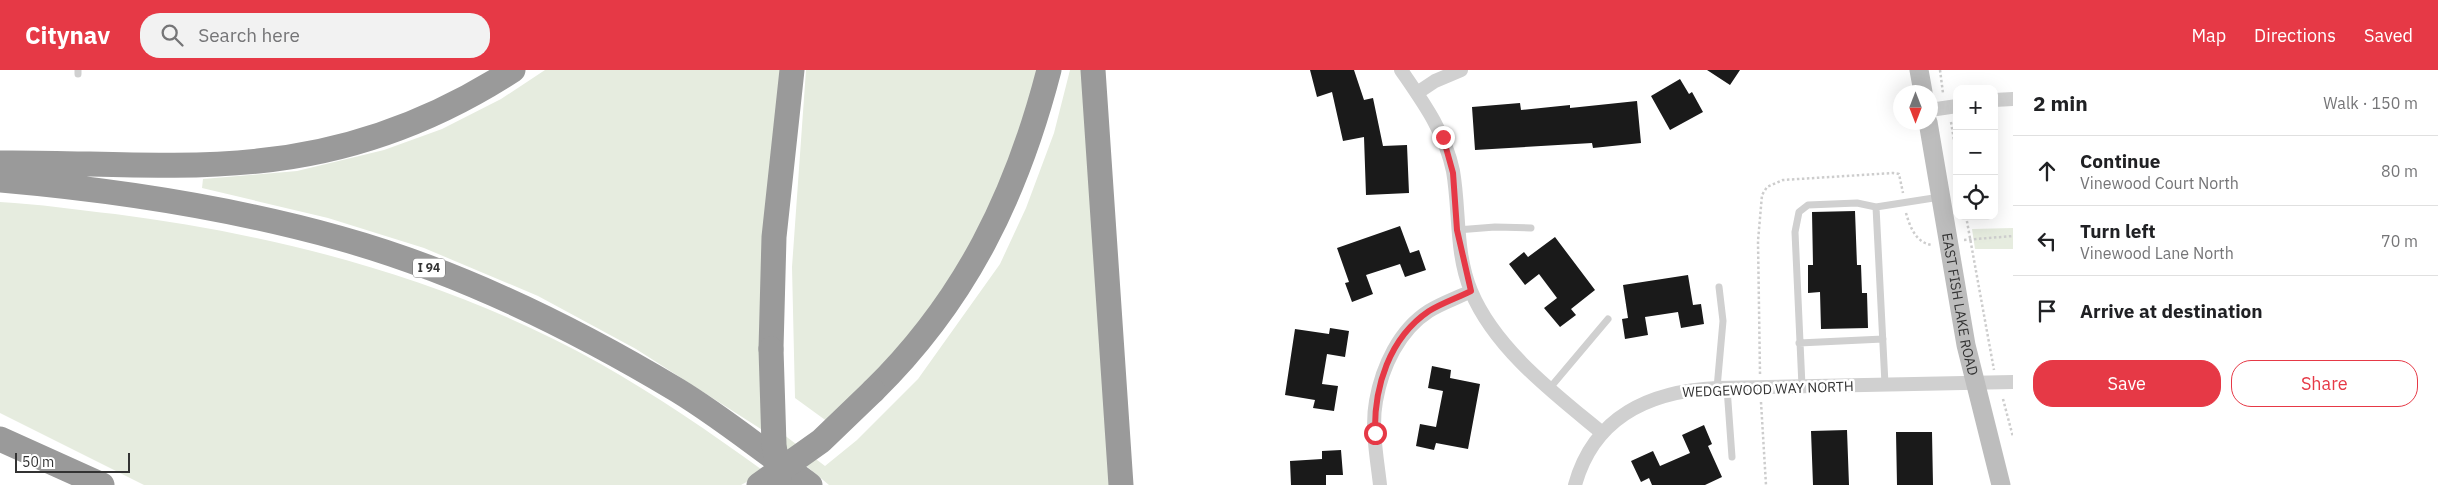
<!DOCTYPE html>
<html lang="en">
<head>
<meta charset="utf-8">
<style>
  :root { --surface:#fff; --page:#f2f2f2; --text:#202124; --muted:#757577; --line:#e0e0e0; --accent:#e63946 }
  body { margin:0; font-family:"IBM Plex Sans",sans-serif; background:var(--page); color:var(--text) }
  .controls { position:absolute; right:15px; top:15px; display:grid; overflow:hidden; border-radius:10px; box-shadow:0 5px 20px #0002 }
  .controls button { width:45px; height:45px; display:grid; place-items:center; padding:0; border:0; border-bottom:1px solid var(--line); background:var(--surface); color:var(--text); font:25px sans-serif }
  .compass { position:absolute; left:1893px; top:15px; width:45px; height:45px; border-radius:50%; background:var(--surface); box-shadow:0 5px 20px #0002; rotate:180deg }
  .scale { position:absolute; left:15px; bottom:12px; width:115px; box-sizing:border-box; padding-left:5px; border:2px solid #333; border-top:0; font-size:14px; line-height:18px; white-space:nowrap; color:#333; -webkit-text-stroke:4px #fff; paint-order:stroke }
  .stop { position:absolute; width:15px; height:15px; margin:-11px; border:4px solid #e63946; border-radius:50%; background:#fff }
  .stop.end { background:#e63946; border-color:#fff; box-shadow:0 1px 5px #0008 }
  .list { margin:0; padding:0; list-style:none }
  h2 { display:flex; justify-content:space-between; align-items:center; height:65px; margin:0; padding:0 20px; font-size:21px }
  h2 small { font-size:16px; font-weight:400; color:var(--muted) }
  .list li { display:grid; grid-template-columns:32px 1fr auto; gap:15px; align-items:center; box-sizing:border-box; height:70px; padding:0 20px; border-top:1px solid var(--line) }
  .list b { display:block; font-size:19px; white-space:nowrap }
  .list p { margin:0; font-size:16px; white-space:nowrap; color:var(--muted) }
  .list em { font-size:16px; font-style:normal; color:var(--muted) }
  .actions { display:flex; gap:10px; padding:15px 20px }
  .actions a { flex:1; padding:11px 0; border:1px solid var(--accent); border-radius:20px; text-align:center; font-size:18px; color:var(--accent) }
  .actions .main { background:var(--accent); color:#fff }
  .icon { flex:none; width:28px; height:28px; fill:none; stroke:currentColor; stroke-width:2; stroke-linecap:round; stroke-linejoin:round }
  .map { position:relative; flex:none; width:2013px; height:415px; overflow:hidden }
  header { display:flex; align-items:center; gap:30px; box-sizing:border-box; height:70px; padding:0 25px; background:var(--accent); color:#fff }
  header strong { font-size:24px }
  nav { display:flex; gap:28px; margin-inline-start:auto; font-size:18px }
  .search { width:350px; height:45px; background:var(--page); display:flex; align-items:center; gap:12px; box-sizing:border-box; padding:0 18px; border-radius:20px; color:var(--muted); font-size:19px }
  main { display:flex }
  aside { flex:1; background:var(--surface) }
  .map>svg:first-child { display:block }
  .green { fill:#e6ecdf }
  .building { fill:#1a1a1a }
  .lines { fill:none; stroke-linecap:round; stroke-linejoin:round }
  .path { stroke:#cdcdcd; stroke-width:2.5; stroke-dasharray:2.5 2.5; stroke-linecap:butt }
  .lane { stroke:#d0d0d0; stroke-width:7 }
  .street { stroke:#d0d0d0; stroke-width:14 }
  .secondary { stroke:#bdbdbd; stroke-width:19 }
  .highway { stroke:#9a9a9a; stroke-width:25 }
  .highway-bridge { stroke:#9a9a9a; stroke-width:25 }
  .route { stroke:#e63946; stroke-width:6 }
  .labels { text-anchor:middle; stroke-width:5; stroke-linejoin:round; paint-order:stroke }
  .shield { fill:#fff; stroke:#707070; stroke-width:1 }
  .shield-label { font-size:12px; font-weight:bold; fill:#333 }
  .street-label { font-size:14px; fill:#333; stroke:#fff }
</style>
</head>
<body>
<header>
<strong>Citynav</strong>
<div class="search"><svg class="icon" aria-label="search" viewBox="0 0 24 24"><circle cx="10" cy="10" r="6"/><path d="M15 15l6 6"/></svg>Search here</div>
<nav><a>Map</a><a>Directions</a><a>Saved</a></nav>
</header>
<main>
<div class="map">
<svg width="2013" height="415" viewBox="0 0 2013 415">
  <rect width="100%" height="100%" fill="#fff"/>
  <path class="green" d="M545 0H780L767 352 825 396 857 370 918 309 1000 194 1026 138 1054 63 1070 0H1083L1113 415H829L767 363 636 279 538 226 424 178 328 148 202 118 203 109 297 101 384 80 442 59 501 29Z
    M806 0H1039L1012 98 967 186 896 286 828 352 795 328 792 197Z
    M0 132C39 134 77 140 115 144 284 166 449 209 599 293 656 325 711 363 765 402L741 415H144L0 343Z
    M2013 158V179H1975L1972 159Z"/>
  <path class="building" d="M1310 0H1354L1364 30 1373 28 1383 76 1407 75 1409 123 1366 125 1364 67 1343 71 1332 22 1317 27Z
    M1707 0H1740L1730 15Z
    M1680 9 1689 24 1692 22 1703 42 1670 60 1651 26Z
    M1637 31 1641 73 1593 78 1592 73 1475 80 1472 37 1520 33 1521 40 1570 35V38Z
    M1855 141 1857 195H1861L1862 223H1867L1868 258 1821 259 1820 222 1808 223V195H1813L1812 142Z
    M1400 156 1410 183 1419 180 1426 200 1405 207 1400 194 1366 205 1373 224 1352 232 1345 213 1349 212 1337 178Z
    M1555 167 1595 220 1571 239 1576 245 1560 257 1544 238 1557 228 1539 204 1525 215 1509 194 1524 182 1528 187Z
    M1688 205 1693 235 1701 234 1704 254 1681 258 1678 242 1645 247 1648 265 1625 269 1622 249 1628 248 1623 215Z
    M1330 258 1349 261 1345 287 1327 284 1322 314 1338 316 1334 341 1313 338 1315 330 1285 325 1295 259 1329 264Z
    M1432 296 1451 300 1450 308 1480 314 1468 379 1436 373 1434 380 1416 376 1420 354 1436 357 1443 321 1428 318Z
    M1704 355 1712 374 1708 376 1722 407 1705 415H1652L1649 408 1641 412 1631 391 1653 381 1660 396 1690 383 1682 365Z
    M1847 360 1849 415H1813L1811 361Z
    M1896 362H1932L1933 415H1897Z
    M1341 380 1343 405H1326V415H1291L1290 391 1322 389V381Z"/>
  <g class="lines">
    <path class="path" d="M1940 0 1943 23
      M1951 52 1957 88
      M1906 143C1910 157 1916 173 1932 175
      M1966 146 1994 300
      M1964 170 2013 166
      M1760 304 1758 171 1762 125 1767 117 1783 110 1893 103 1899 104 1903 123
      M2003 329 2013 367
      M1761 332 1766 415"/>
    <path class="lane" d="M78 4V0
      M1457 160 1495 157 1531 158
      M1799 273 1883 269
      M1885 314 1876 137 1940 127
      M1802 316 1795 162 1799 142 1808 135 1857 133 1876 137
      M1717 318 1723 251 1719 217
      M1727 318 1732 387
      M1549 319 1608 249"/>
    <path class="street" d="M1401 0C1423 32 1445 62 1453 101 1460 141 1455 182 1471 221 1495 279 1555 324 1601 362
      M1417 23 1435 11 1461 0
      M1994 30 2013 29
      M1930 40 1957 36
      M1380 415C1377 388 1371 358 1376 331 1382 297 1399 260 1429 241 1442 233 1457 228 1471 221
      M1575 415C1594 346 1651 321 1717 318L2013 312"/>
    <g class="secondary">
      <path d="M1919 0 1923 22"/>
      <path id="s1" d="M1928 52 1966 275 2001 415"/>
    </g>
    <path class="highway" d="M1093 0 1121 415
      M0 93C86 92 173 100 258 91 350 82 436 50 513 0
      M0 110C115 120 228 137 339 168 458 201 572 257 677 320 723 348 766 383 810 415
      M771 279 774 167 792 0
      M873 321C966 230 1017 124 1049 0
      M0 369 102 415"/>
    <path class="highway-bridge" d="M771 279 774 375 780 415
      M759 415 821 371 873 321"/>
  </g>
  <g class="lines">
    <path class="route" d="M1375 363C1374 317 1389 268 1429 241 1442 233 1457 228 1471 221L1457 160 1453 103 1443 67"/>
  </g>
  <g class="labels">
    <rect class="shield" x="413" y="188.5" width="32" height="19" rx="4"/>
    <g class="shield-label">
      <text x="429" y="202">I 94</text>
    </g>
    <g class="street-label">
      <text dy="5" stroke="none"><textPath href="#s1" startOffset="185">EAST FISH LAKE ROAD</textPath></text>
      <text transform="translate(1768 319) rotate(-2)" y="5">WEDGEWOOD WAY NORTH</text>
    </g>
  </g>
</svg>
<div class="controls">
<button>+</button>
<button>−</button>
<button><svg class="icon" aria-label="locate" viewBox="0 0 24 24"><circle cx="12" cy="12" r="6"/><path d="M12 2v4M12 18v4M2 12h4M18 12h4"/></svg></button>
</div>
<svg class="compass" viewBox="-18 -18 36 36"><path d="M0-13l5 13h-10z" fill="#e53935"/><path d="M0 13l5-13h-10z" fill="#757577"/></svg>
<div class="scale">50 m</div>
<div class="stop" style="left:1375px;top:363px"></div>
<div class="stop end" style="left:1443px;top:67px"></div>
</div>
<aside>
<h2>2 min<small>Walk · 150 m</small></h2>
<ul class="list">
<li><svg class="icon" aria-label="ahead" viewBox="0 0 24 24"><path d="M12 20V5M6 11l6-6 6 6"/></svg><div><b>Continue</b><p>Vinewood Court North</p></div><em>80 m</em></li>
<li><svg class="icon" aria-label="left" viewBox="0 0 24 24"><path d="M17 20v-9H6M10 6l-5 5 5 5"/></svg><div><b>Turn left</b><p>Vinewood Lane North</p></div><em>70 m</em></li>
<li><svg class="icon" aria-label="arrive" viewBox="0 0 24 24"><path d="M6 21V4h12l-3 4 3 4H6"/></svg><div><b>Arrive at destination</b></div></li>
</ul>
<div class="actions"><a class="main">Save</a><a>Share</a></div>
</aside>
</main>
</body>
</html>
